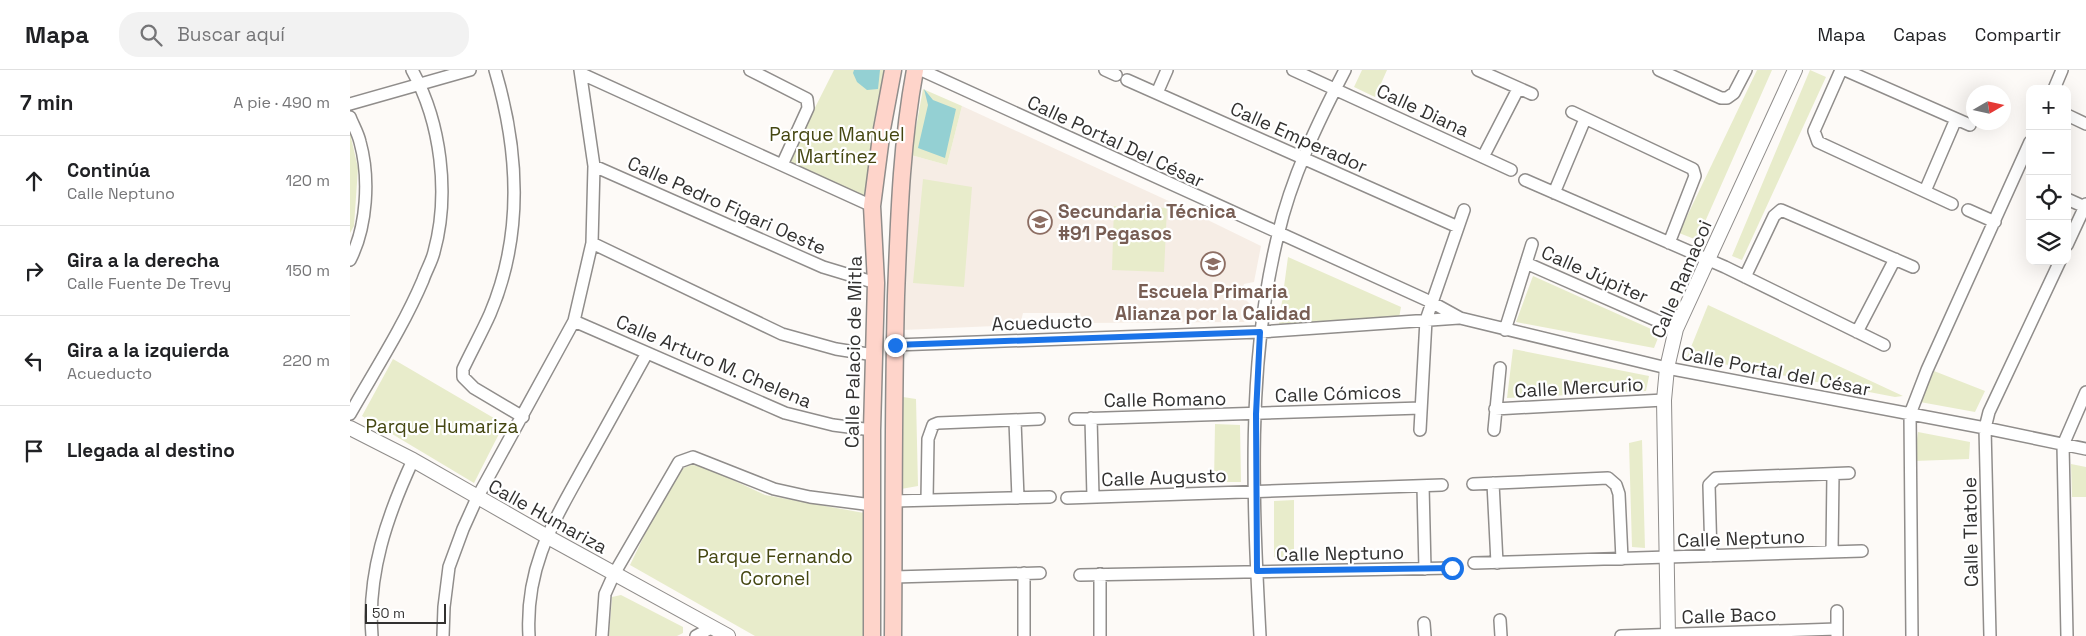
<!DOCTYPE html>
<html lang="es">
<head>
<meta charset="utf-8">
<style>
  :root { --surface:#fff; --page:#f2f2f2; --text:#202124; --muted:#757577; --line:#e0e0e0 }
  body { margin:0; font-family:"Space Grotesk",sans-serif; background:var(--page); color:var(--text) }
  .controls { position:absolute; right:15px; top:15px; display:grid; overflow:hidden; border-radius:10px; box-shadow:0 5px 20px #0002 }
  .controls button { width:45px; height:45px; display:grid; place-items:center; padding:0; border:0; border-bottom:1px solid var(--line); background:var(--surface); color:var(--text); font:25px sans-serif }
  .compass { position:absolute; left:1616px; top:15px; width:45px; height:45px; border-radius:50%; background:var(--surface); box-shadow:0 5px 20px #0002; rotate:81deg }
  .scale { position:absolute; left:15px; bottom:12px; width:81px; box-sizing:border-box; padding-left:5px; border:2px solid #323130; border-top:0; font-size:14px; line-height:18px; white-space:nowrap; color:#323130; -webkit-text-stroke:4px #fff; paint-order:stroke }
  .stop { position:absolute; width:15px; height:15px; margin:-11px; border:4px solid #1a73e8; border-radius:50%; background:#fff }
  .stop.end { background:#1a73e8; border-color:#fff; box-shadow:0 1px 5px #0008 }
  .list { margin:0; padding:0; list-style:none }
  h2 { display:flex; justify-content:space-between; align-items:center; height:65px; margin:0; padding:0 20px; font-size:21px }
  h2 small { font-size:16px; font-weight:400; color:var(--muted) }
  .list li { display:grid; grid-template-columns:32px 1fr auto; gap:15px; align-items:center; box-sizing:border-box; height:90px; padding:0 20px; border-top:1px solid var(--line) }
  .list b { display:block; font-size:19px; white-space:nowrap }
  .list p { margin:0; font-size:16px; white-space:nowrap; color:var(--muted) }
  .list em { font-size:16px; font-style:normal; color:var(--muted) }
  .icon { flex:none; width:28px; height:28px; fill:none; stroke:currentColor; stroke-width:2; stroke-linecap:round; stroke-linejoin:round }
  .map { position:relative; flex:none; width:1736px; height:566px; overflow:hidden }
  header { display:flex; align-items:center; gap:30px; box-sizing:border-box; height:70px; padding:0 25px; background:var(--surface); border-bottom:1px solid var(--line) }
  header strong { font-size:24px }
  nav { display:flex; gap:28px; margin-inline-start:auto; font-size:18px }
  .search { width:350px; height:45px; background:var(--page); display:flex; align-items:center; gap:12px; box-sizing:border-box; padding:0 18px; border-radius:20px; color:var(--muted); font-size:19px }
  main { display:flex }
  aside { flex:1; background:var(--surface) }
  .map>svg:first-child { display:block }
  .built { fill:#f6ede5 }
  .green { fill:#e8eccb }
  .water { fill:#94d0d3 }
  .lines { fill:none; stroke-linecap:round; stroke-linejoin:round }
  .minor-casing { stroke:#908d8b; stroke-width:14 }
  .tertiary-casing { stroke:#908d8b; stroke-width:16 }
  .secondary-casing { stroke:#908d8b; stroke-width:19 }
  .minor { stroke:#fff; stroke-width:11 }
  .tertiary { stroke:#fff; stroke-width:14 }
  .secondary { stroke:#fed4ca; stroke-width:16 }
  .route { stroke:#1a73e8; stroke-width:6 }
  .labels { text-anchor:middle; stroke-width:4.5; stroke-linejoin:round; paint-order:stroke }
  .street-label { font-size:19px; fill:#323130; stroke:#fff }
  .park-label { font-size:19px; fill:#454712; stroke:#fff }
  .education-label { font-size:19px; font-weight:bold; fill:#785e54; stroke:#fff; text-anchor:start }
</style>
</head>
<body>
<header>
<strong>Mapa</strong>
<div class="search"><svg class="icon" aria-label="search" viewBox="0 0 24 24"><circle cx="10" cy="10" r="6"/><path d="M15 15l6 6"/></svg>Buscar aquí</div>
<nav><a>Mapa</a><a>Capas</a><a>Compartir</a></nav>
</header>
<main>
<aside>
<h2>7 min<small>A pie · 490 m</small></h2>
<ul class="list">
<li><svg class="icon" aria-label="ahead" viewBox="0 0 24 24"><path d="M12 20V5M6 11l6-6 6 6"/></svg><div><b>Continúa</b><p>Calle Neptuno</p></div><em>120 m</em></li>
<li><svg class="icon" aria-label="right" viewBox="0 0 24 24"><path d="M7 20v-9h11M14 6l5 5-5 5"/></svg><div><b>Gira a la derecha</b><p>Calle Fuente De Trevy</p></div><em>150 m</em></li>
<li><svg class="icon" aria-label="left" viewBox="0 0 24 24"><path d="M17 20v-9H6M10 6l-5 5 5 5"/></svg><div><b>Gira a la izquierda</b><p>Acueducto</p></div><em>220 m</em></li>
<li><svg class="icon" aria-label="arrive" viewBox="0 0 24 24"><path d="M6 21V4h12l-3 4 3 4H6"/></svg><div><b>Llegada al destino</b></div></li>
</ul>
</aside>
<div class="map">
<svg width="1736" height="566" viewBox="0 0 1736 566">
  <rect width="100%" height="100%" fill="#fdfaf7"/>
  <path class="built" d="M612 36 823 133 911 176 904 212 894 214 891 225 900 234 894 252 733 253 730 243H673L670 255 553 260 561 85 597 95Z"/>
  <path class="green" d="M484 0H538L515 128 437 93Z
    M1012 0H1037L1025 27 1004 17Z
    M1407 0H1422L1347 170 1329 163Z
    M1460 0 1476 7 1392 190 1382 186Z
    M573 19 612 36 597 95 561 85Z
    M0 63 8 98 4 156 0 163Z
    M573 109 622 117 614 217 563 213Z
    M764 136 817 138 814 202 762 200Z
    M938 187 1051 237 1049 248 929 254Z
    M1183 206 1310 263 1304 278 1166 252Z
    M1358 235 1553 326 1545 327 1337 287Z
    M1163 279 1299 306 1296 321 1157 328Z
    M43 289 154 354 124 413 12 346Z
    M1584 301 1635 321 1625 342 1570 332Z
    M553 327 566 329 568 416 551 419Z
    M865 354 890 355 891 412H864Z
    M1568 362 1620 372 1619 389 1564 391Z
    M1292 370 1295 478 1282 477 1279 373Z
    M1721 394 1736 397V427H1722Z
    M341 395 353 396 415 425 514 443 515 566H405L280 495 322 408 331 399Z
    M944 430V487H924V431Z
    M271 525 333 557V563L327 566H259L262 527Z"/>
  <path class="water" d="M504 0H530L528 19 517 20 507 12 503 3Z
    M574 19 583 30 606 39 595 88 568 78 578 35Z"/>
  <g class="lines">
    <g class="minor-casing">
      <path id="minor" d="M145 0C169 81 174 164 140 244 132 262 122 280 113 299V307L124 318 173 347
        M400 0 457 29 458 38 432 95
        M571 0 1081 232 1110 248 1317 298 1635 358 1736 379
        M755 0 766 5
        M943 0 1161 100
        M1128 0 1182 24
        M1309 0 1371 28H1377L1384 23 1396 0
        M1491 0 1464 61 1468 72 1602 134
        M1495 0 1620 55
        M232 4 522 136
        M777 10 1108 157
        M1704 19 1712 0
        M807 23 817 0
        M0 34 120 0
        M1222 42 1343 99 1345 106 1319 173
        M1717 45 1736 54
        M0 47C3 55 8 63 10 72 20 108 17 157 0 190
        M1133 87 1168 19
        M244 96 473 197 526 213
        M1175 110 1375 197 1534 275
        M1575 121 1606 49
        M1204 123 1235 49
        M1717 129 1735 137
        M1618 140 1645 152
        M242 173 432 264 486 279 524 285
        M1717 175 1736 134
        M1176 193 1326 259
        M1395 207 1424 146 1431 140 1563 197
        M224 251 435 343 483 355 522 360
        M1155 260 1182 174
        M1507 262 1545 189
        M545 275 910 262 1109 248
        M1145 339 1314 330
        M0 344C25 300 53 257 73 210 76 201 82 191 84 182 100 124 91 52 62 0
        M741 348 743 427
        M725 349 1071 338
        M665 351 668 428
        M1070 360 1076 250 1114 140
        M1144 360 1150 298
        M1143 413 1147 493
        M1123 414 1258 408 1266 415 1269 424 1272 489
        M1073 416 1075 499
        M717 428 1092 415
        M577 430 578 369 583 355 588 353 689 349
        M544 431 700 427
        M1482 482 1483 404
        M1361 486 1359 415 1366 408 1499 403
        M1124 493 1512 481
        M750 504V566
        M730 505 1102 498
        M544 507 690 503
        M1150 550 1151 566
        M1074 553 1075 566
        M22 566C17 504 37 446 63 390
        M93 566 94 537 99 497 113 459 127 428 224 251 242 173 244 96 230 0
        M179 566C175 496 204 451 236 393 257 356 277 319 297 283
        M252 566 255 524 264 504 329 392 343 387 424 419 460 427 522 435
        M346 566 361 558
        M674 566V503
        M910 566C903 433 896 295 928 165 941 108 968 52 995 0
        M1271 566 1487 559
        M1487 566V541
        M1562 566 1560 344 1577 300 1680 72
        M1640 566 1635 358 1639 342 1710 191
        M1717 566 1713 375 1736 322"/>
    </g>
    <g class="tertiary-casing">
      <path id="tertiary" d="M0 358 63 390 196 466 378 566
        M1318 566 1314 330 1317 298 1326 259 1445 0"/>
    </g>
    <g class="secondary-casing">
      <path id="secondary" d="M522 566V360L526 213 522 136 532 59 543 0
        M543 566C544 453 543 339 546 226 549 149 551 75 565 0"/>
    </g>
    <use href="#minor" class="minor"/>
    <use href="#tertiary" class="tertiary"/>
    <use href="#secondary" class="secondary"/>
  </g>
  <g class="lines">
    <path class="route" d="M545 275 910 262 906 344 907 501 1102 498"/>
  </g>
  <defs>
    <g id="school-ring" transform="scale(1.25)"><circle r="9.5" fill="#fff" stroke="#8d6e63" stroke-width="1.5"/><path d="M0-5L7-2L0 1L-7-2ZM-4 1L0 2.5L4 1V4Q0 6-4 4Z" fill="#8d6e63"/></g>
  </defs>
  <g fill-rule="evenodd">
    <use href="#school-ring" x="690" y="152"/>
    <use href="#school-ring" x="863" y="194"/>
  </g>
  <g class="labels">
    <g class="street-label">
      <text transform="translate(1073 40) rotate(25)" y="7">Calle Diana</text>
      <text transform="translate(949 67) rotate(24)" y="7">Calle Emperador</text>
      <text transform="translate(766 71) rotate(25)" y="7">Calle Portal Del César</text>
      <text transform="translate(377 135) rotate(24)" y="7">Calle Pedro Figari Oeste</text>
      <text transform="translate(1245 204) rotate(24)" y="7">Calle Júpiter</text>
      <text transform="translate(1331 209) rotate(-67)" y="7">Calle Ramacoi</text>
      <text transform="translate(692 252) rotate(-2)" y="7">Acueducto</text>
      <text transform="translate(503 282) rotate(-89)" y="7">Calle Palacio de Mitla</text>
      <text transform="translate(364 291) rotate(23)" y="7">Calle Arturo M. Chelena</text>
      <text transform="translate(1426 301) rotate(11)" y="7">Calle Portal del César</text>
      <text transform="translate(1229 317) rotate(-3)" y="7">Calle Mercurio</text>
      <text transform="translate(988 323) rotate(-2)" y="7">Calle Cómicos</text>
      <text transform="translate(815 329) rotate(-1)" y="7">Calle Romano</text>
      <text transform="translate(814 407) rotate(-2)" y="7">Calle Augusto</text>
      <text transform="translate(198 446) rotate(29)" y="7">Calle Humariza</text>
      <text transform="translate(1620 462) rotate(-91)" y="7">Calle Tlatole</text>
      <text transform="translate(1391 468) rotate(-2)" y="7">Calle Neptuno</text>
      <text transform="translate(990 483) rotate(-1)" y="7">Calle Neptuno</text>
      <text transform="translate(1379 545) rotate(-2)" y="7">Calle Baco</text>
    </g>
    <g class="park-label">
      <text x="487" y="71">Parque Manuel<tspan x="487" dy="22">Martínez</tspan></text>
      <text x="92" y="363">Parque Humariza</text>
      <text x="425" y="493">Parque Fernando<tspan x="425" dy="22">Coronel</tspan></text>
    </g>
    <g class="education-label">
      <text x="708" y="148">Secundaria Técnica<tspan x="708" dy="22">#91 Pegasos</tspan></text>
      <text x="863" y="228" text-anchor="middle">Escuela Primaria<tspan x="863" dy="22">Alianza por la Calidad</tspan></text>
    </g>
  </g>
</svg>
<div class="controls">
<button>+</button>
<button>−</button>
<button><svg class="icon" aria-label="locate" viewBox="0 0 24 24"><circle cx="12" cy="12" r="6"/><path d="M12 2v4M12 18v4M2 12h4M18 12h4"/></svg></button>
<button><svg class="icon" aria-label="layers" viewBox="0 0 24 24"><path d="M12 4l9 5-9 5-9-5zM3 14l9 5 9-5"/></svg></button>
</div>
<svg class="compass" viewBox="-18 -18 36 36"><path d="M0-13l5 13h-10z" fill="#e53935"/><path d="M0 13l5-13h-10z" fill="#757577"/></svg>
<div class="scale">50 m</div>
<div class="stop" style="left:1102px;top:498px"></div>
<div class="stop end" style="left:545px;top:275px"></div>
</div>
</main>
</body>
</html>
